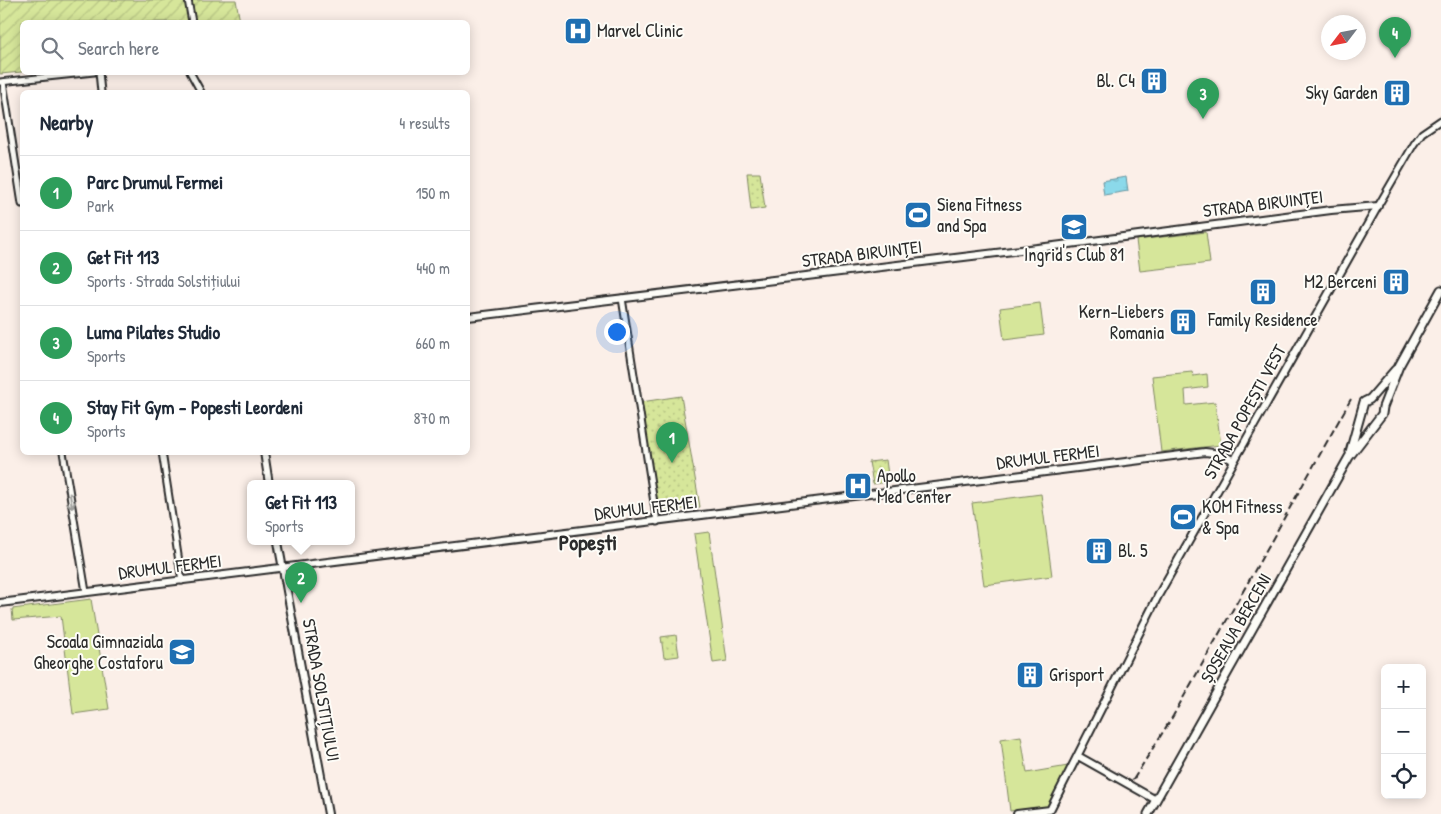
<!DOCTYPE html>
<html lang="en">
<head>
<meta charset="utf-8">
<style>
  :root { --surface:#fff; --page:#f2f2f3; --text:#1f2937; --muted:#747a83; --line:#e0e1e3; --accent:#1f6fb2 }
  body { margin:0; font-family:"Patrick Hand",sans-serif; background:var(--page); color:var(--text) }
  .controls { position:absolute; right:15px; bottom:15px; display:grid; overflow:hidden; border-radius:8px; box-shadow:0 2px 12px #0003 }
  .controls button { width:45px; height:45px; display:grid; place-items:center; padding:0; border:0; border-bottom:1px solid var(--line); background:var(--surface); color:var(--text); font:25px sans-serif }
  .compass { position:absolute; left:1321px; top:15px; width:45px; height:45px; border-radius:50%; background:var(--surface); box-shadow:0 2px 12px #0003; rotate:238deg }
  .you { position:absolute; left:616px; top:331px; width:18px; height:18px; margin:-12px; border:4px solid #fff; border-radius:50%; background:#1a73e8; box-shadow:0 0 0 8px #1a73e833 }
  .badge { display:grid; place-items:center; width:32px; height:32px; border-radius:50%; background:var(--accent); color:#fff; font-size:16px; font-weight:700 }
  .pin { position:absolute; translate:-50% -41px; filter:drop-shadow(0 1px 2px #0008) }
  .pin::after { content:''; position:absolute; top:26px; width:18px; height:15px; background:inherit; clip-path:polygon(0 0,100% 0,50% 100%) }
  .popup { position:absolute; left:247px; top:480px; width:108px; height:65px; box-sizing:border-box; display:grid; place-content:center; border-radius:8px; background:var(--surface); filter:drop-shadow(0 1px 4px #0005); font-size:16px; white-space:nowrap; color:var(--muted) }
  .popup b { font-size:19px; color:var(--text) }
  .popup::after { content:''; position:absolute; left:50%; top:100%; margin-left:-10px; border:10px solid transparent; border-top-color:var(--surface) }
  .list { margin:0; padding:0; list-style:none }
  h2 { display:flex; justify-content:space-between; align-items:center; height:65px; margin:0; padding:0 20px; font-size:21px }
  h2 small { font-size:16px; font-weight:400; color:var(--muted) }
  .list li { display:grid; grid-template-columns:32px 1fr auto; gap:15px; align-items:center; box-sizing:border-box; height:75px; padding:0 20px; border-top:1px solid var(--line) }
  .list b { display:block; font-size:19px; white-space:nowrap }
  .list p { margin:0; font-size:16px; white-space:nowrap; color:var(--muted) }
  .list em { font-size:16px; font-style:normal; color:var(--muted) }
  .icon { flex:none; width:28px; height:28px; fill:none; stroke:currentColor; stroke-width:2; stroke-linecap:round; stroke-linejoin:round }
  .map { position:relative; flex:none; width:1441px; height:814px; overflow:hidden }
  .search { position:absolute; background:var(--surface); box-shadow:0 2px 12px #0003; left:20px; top:20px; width:450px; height:55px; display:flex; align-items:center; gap:12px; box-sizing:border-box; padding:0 18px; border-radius:8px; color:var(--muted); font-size:19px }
  .panel { position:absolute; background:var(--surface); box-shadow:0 2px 12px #0003; left:20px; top:90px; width:450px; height:365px; border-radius:8px }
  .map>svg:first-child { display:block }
  .grass { fill:#d6e69a; stroke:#808862 }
  .park { fill:url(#park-dots); stroke:#808862 }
  .garden { fill:url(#garden-furrows); stroke:#808862 }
  .water { fill:url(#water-ripples); stroke:#65939e }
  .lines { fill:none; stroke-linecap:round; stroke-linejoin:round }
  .minor-casing { stroke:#2b2b2b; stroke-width:9 }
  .tertiary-casing { stroke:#2b2b2b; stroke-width:10 }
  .secondary-casing { stroke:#2b2b2b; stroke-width:11 }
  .minor { stroke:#fdfcf7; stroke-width:5 }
  .tertiary { stroke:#fdfcf7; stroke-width:6 }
  .secondary { stroke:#fdfcf7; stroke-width:7 }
  .rail { stroke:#2b2b2b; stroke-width:2; stroke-dasharray:8 4; stroke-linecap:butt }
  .oneway { stroke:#9e9e9b }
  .labels { text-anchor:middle; stroke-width:4; stroke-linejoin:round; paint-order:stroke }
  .poi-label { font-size:18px; fill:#2b2b2b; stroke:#fdfcf7; text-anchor:start }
  .street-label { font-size:18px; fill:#2b2b2b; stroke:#fdfcf7 }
  .district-label { font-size:22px; font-weight:bold; fill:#2b2b2b; stroke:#fdfcf7 }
</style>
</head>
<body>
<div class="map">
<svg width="1441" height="814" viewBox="0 0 1441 814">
  <defs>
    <pattern id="park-dots" width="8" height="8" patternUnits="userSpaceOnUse" patternTransform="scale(1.25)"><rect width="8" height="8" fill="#d6e69a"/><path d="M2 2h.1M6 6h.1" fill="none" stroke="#b8c585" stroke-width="1.8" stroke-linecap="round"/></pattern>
    <pattern id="garden-furrows" width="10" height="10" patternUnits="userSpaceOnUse" patternTransform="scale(1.25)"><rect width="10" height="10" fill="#d6e69a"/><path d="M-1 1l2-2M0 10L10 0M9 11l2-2" fill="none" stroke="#b8c585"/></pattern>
    <pattern id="water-ripples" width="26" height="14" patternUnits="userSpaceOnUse" patternTransform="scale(1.25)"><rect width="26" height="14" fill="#8bd9ea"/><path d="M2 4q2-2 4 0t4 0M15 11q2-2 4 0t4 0" fill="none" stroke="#78bac9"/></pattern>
  </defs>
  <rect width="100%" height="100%" fill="#fbefe8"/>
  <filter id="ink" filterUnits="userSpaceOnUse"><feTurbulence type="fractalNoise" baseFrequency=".02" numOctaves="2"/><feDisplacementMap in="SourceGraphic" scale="10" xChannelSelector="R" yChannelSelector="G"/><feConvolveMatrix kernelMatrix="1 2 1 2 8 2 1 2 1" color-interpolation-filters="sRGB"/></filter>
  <g filter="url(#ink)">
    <path class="grass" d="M1206 232 1210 263 1140 271 1136 240Z
      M1040 303 1044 335 1004 340 1000 308Z
      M1192 372 1193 376 1207 374 1208 387 1185 390 1186 405 1215 402 1221 445 1161 452 1152 376Z
      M1041 494 1052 576 984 585 972 503Z
      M709 532 727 661 713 663 694 534Z
      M91 599 109 709 73 714 61 616 13 620 12 609Z
      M1021 736 1027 773 1068 766 1048 806 1010 811 1001 739Z"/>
    <path class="park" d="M747 173H760L765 208 751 210Z
      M681 396 700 507 659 512 641 402Z
      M886 460 889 482 873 484 869 462Z
      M676 635 679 656 664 658 661 637Z"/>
    <path class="garden" d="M0 0H236L240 22H22V72L0 74Z"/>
    <path class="water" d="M1126 177 1128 191 1104 195 1102 181Z"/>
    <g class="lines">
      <g class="minor-casing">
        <path id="minor" d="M188 0 192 22
          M99 72 101 92
          M190 72 201 92
          M0 82 94 72
          M3 82 22 204
          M1378 206 1414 144 1422 133 1441 120
          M622 298 657 522
          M63 452 86 592
          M162 452 182 581"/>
      </g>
      <g class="tertiary-casing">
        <path id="tertiary" d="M468 317 1054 246 1331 210 1378 206
          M264 452 269 484
          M278 542 328 814
          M0 603 1205 452 1222 454 1234 461
          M1078 756 1156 800
          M1017 814 1050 810 1159 594 1378 206"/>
      </g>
      <g class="secondary-casing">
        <path id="secondary" d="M1350 452 1364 402 1370 399 1395 370
          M1148 814 1349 457 1382 414 1383 407 1399 366 1441 290"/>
      </g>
      <use href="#minor" class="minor"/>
      <use href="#tertiary" class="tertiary"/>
      <use href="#secondary" class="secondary"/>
      <path class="rail" d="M1133 780 1173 716 1351 399"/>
    </g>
    <defs><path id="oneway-shaft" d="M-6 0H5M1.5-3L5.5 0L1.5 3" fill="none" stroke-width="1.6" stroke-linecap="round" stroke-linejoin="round" transform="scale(1.25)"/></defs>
    <use class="oneway" href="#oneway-shaft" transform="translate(71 501) rotate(81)"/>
  </g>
  <defs>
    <g id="hospital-square" transform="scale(1.4375)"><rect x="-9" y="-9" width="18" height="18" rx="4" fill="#1f6fb2" stroke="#fdfcf7"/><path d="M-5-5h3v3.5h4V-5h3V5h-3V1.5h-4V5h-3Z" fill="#fff"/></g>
    <g id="building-square" transform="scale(1.4375)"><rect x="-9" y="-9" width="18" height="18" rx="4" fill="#1f6fb2" stroke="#fdfcf7"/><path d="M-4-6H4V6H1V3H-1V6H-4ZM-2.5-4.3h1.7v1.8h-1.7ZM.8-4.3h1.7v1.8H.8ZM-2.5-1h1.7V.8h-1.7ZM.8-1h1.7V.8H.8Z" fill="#fff"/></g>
    <g id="stadium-square" transform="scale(1.4375)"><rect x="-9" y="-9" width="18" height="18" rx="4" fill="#1f6fb2" stroke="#fdfcf7"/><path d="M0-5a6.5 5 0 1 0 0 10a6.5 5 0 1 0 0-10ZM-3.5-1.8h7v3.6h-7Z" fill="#fff"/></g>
    <g id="school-square" transform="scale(1.4375)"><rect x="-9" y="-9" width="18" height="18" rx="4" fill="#1f6fb2" stroke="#fdfcf7"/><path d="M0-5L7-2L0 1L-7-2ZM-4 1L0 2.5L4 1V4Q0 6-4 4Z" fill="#fff"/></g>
  </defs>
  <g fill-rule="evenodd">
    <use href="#hospital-square" x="578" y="31"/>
    <use href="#building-square" x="1154" y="81"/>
    <use href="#building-square" x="1397" y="93"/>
    <use href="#stadium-square" x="918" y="215"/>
    <use href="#school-square" x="1074" y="227"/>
    <use href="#building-square" x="1396" y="282"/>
    <use href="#building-square" x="1263" y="292"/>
    <use href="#building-square" x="1183" y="322"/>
    <use href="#hospital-square" x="858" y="486"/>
    <use href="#stadium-square" x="1183" y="517"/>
    <use href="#building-square" x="1099" y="551"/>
    <use href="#school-square" x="182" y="652"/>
    <use href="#building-square" x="1030" y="675"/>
  </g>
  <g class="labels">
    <g class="poi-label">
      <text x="597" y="37">Marvel Clinic</text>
      <text x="1135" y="87" text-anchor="end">Bl. C4</text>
      <text x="1378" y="99" text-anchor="end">Sky Garden</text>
      <text x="937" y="211">Siena Fitness<tspan x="937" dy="21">and Spa</tspan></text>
      <text x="1074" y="261" text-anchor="middle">Ingrid's Club 81</text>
      <text x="1377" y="288" text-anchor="end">M2 Berceni</text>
      <text x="1164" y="318" text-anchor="end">Kern-Liebers<tspan x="1164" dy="21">Romania</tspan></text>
      <text x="1263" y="326" text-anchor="middle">Family Residence</text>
      <text x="877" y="482">Apollo<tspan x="877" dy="21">Med Center</tspan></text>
      <text x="1202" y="513">KOM Fitness<tspan x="1202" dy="21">&amp; Spa</tspan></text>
      <text x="1118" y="557">Bl. 5</text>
      <text x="163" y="648" text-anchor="end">Scoala Gimnaziala<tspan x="163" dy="21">Gheorghe Costaforu</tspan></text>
      <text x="1049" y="681">Grisport</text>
    </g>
    <g class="street-label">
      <text transform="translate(1263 204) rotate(-7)" y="6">STRADA BIRUINȚEI</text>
      <text transform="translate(862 254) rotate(-7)" y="6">STRADA BIRUINȚEI</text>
      <text transform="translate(1245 412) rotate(-61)" y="6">STRADA POPEȘTI VEST</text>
      <text transform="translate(1048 457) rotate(-7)" y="6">DRUMUL FERMEI</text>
      <text transform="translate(646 508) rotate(-7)" y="6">DRUMUL FERMEI</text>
      <text transform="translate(170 567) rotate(-7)" y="6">DRUMUL FERMEI</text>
      <text transform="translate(1236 628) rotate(-60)" y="6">ȘOSEAUA BERCENI</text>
      <text transform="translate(321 690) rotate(80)" y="6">STRADA SOLSTIȚIULUI</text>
    </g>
    <g class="district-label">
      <text x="588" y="550">Popești</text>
    </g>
  </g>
</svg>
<div class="controls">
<button>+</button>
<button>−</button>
<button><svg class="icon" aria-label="locate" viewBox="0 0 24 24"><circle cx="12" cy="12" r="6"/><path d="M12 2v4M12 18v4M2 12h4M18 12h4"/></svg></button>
</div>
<svg class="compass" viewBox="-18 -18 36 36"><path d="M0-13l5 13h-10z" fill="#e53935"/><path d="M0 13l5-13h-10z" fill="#747a83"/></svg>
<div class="you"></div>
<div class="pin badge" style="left:672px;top:463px;background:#2e9e5b">1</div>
<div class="pin badge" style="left:301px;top:603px;background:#2e9e5b">2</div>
<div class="popup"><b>Get Fit 113</b>Sports</div>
<div class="pin badge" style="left:1203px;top:119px;background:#2e9e5b">3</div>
<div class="pin badge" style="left:1395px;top:58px;background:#2e9e5b">4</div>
<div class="search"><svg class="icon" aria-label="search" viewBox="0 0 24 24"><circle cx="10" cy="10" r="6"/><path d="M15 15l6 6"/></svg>Search here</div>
<section class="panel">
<h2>Nearby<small>4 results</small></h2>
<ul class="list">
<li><span class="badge" style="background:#2e9e5b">1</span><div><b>Parc Drumul Fermei</b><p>Park</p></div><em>150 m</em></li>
<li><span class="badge" style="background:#2e9e5b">2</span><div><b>Get Fit 113</b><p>Sports · Strada Solstițiului</p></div><em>440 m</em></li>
<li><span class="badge" style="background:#2e9e5b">3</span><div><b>Luma Pilates Studio</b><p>Sports</p></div><em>660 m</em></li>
<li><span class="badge" style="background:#2e9e5b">4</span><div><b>Stay Fit Gym - Popesti Leordeni</b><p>Sports</p></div><em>870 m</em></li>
</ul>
</section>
</div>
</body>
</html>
